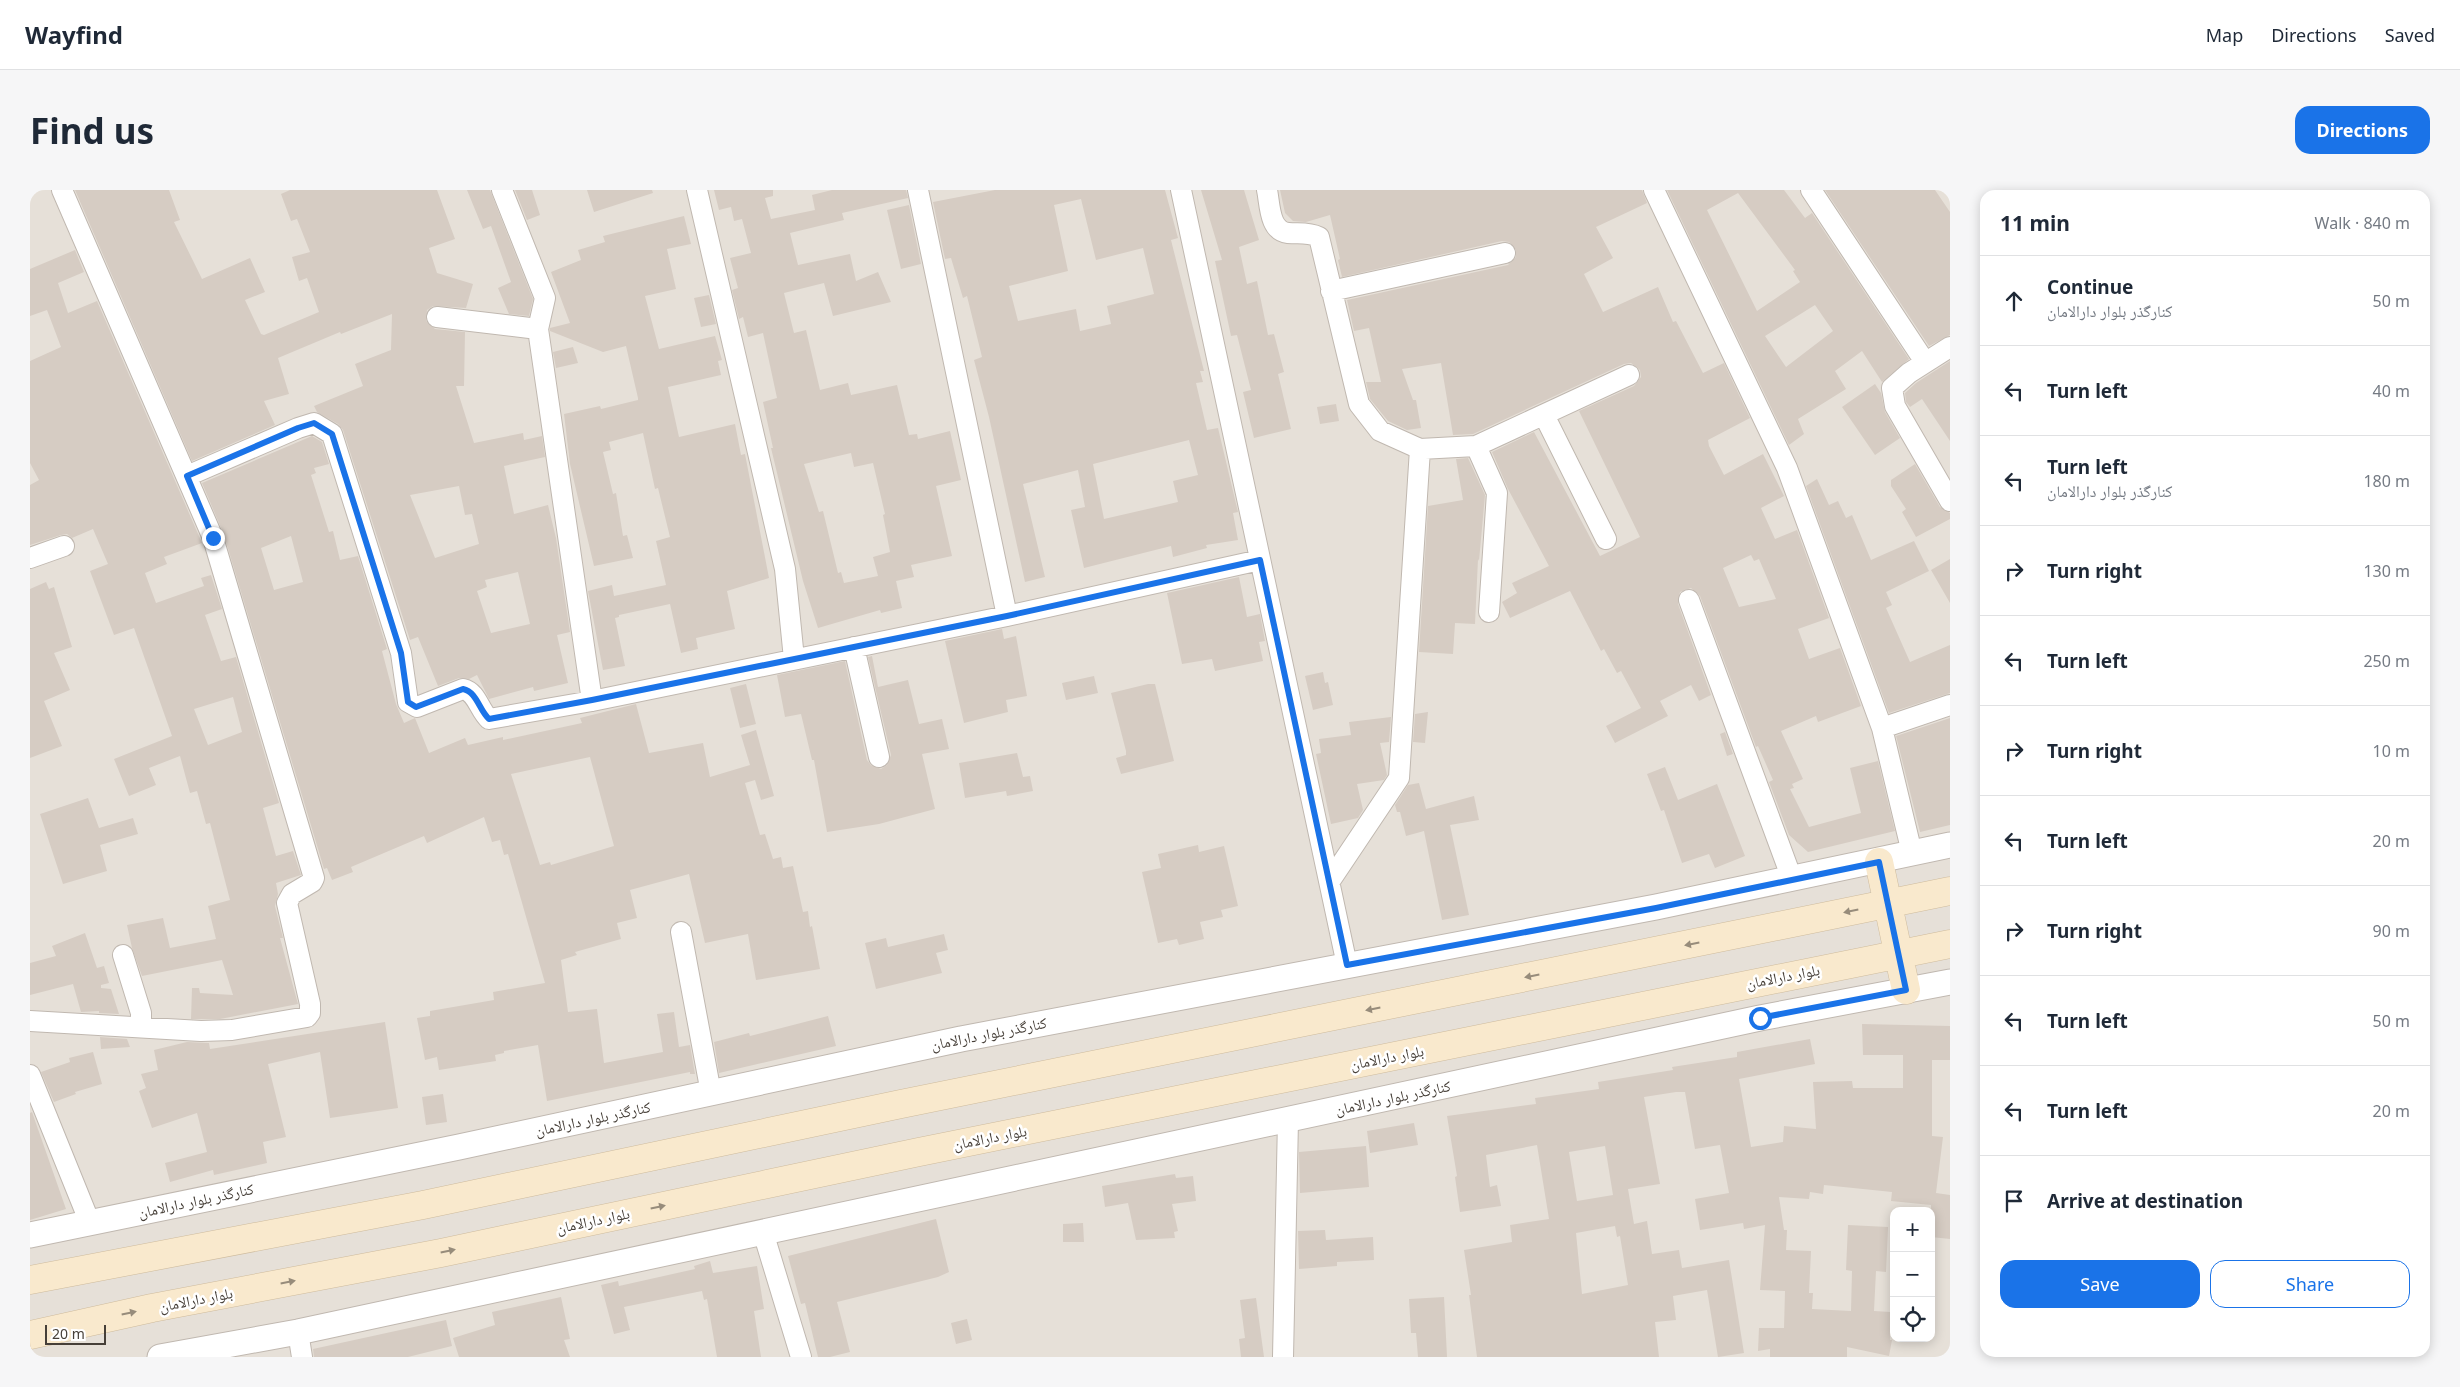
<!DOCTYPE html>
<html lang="en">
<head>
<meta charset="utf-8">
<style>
  :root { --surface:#fff; --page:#f6f6f7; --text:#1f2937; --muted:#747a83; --line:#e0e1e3; --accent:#1a73e8 }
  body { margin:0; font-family:"Noto Sans","Noto Naskh Arabic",sans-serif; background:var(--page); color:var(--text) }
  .controls { position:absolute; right:15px; bottom:15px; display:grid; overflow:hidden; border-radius:10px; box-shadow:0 2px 12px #0003 }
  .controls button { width:45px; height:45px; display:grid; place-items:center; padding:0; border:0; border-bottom:1px solid var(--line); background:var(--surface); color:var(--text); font:25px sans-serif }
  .scale { position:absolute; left:15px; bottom:12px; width:61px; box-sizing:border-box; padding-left:5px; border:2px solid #463f38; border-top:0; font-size:14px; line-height:18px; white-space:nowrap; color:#463f38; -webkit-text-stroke:4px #fff; paint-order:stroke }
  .stop { position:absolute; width:15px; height:15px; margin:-11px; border:4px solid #1a73e8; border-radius:50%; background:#fff }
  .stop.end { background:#1a73e8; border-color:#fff; box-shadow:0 1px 5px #0008 }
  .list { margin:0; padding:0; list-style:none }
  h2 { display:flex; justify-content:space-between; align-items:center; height:65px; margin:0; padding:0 20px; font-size:21px }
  h2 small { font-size:16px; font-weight:400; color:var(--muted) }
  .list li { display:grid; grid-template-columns:32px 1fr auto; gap:15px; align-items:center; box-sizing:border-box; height:90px; padding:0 20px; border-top:1px solid var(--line) }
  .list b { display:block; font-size:19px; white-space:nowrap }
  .list p { margin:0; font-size:16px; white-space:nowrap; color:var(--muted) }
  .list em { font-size:16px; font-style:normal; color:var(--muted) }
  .actions { display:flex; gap:10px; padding:15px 20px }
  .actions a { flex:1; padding:11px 0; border:1px solid var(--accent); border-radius:15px; text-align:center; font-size:18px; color:var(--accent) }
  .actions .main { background:var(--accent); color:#fff }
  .icon { flex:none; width:28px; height:28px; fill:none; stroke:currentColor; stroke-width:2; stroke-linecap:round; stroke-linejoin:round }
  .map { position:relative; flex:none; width:1920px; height:1167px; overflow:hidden; border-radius:15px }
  header { display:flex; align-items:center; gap:30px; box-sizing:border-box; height:70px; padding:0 25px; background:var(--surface); border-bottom:1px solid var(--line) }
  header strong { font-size:24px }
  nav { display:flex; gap:28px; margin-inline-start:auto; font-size:18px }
  .intro { display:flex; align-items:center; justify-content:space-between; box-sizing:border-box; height:120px; padding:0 30px }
  h1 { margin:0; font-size:35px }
  .button { padding:12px 22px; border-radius:15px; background:var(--accent); color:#fff; font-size:18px; font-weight:700 }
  main { display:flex; gap:30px; padding:0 30px }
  aside { flex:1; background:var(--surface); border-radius:15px; box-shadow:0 2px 12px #0003 }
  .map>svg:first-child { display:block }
  .residential { fill:#e6e0d8; fill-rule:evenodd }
  .building { fill:#d6ccc3; fill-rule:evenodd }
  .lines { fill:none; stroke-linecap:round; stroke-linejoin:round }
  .minor-casing { stroke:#c0b8b0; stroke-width:22 }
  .tertiary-casing { stroke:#c0b8b0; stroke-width:27 }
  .secondary-casing { stroke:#cebb9d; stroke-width:29 }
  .minor { stroke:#fff; stroke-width:20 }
  .tertiary { stroke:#fff; stroke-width:25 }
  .secondary { stroke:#f9e9cd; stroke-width:28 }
  .oneway { fill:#978c7b }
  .route { stroke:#1a73e8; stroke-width:6 }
  .labels { text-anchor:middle; stroke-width:5; stroke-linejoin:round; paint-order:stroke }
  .street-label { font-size:15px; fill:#463f38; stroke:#fff }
</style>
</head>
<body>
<header>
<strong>Wayfind</strong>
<nav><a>Map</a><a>Directions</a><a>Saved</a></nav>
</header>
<div class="intro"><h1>Find us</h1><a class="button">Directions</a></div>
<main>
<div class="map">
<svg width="1920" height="1167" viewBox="0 0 1920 1167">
  <rect width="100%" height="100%" fill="#f3efe9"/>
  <path class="residential" d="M0 0H1920V1167H0ZM1864 1021H1901V1148H1864Z"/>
  <path class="building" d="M45 0H139L150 30 144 32 172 89 220 68 235 102 215 110 231 144 234 145 289 122 277 88 269 91 262 67 280 62 267 29 261 31 251 4 260 0H407L425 49 399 58 407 83 443 94 436 118 403 116 397 120 396 131 405 139 435 142 434 196H426L444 253 493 243 494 250 512 246 515 267 474 276 484 324 518 315 526 348 540 442 527 445 538 493 504 501 503 497 459 509 447 485 439 489 429 488 408 496 388 447 380 450 313 240 308 234 287 222 284 216 333 196 325 174 361 160 362 124 311 144 310 142 248 168 259 204 234 211 245 235 162 271ZM429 296 435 325 442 324 449 354 405 368 380 305ZM488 382 500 434 461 443 447 401 457 397 455 390Z
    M437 0H460L503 109 499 126 479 124 468 98 481 92 461 36 453 39Z
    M485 0H502L510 25 497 30Z
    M557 0H622L623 3 564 22Z
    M684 0H743V6L735 8 741 29 785 20 782 5 802 0H876L878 8 812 23 814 30 760 43 768 75 820 64 826 91 848 82 861 112 803 126 794 93 754 103 764 143 776 140 790 200 818 193 821 205 867 195 879 245 887 244 888 249 920 241 931 290 906 296 922 366 881 375 884 387 866 391 872 418 851 423 850 420 788 438 773 391 741 258H743L733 212 747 208 733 143 718 147 713 127 709 129 702 100 708 98 700 68 721 63 712 29 704 31 701 17 689 20ZM821 263 824 277 843 273 855 324 853 325 860 362 843 367 848 386 814 393 811 382 808 383 793 321 789 322 774 274Z
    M965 0H1135L1148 48 1141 50 1174 181H1170L1173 192 1166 193 1177 240 1188 238 1208 322 1203 323 1208 350 1176 355 1177 358 1143 367 1141 356 1054 378 1041 320 1055 317 1048 280 993 294 1015 387 995 392 959 227 944 170 952 167 937 106 933 108 921 68 915 69 903 12ZM1051 9 1066 70 1113 58 1124 104 1077 116 1081 134 1050 141 1046 119 988 131 979 96 1038 81 1024 15ZM1159 250 1168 285 1143 291 1148 312 1074 329 1063 274Z
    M1171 0H1214L1229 50 1209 57 1217 94 1227 91 1238 145 1244 144 1254 182 1248 184 1261 239 1224 248 1213 202 1221 200 1207 145 1201 146 1185 71 1192 70Z
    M1250 0H1612L1617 13 1566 37 1583 68 1554 84 1573 122 1628 97 1643 132 1646 131 1673 183 1694 173 1720 228 1678 250 1679 256 1694 285 1733 264 1754 306 1731 318 1745 349 1767 340 1799 428 1768 439 1779 469 1810 458 1831 516 1788 532 1786 526 1751 541 1773 589 1762 594 1764 598 1760 599 1779 637 1831 623 1820 578 1848 571 1865 641 1778 662 1759 645 1739 592 1743 590 1728 556 1726 557 1670 406 1661 398 1650 402 1648 414 1681 505 1669 511 1661 495 1630 511 1638 526 1585 553 1576 536 1611 518 1591 481 1587 483 1574 459 1571 461 1540 401 1480 428 1472 412 1487 403 1482 393 1519 376 1478 299 1462 262 1504 242 1570 366 1610 347 1549 221 1604 196 1611 187 1610 180 1601 173 1594 174 1443 244 1423 245 1411 173 1372 179 1383 210H1386L1391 238 1377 240 1358 231 1340 209 1336 192H1351L1339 138 1324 141 1317 110 1478 75 1486 67V60L1479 52 1472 51 1312 87 1308 70 1310 69 1300 25 1276 32 1263 31 1255 23ZM1721 365 1724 371 1729 369 1746 409 1709 417 1693 378Z
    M1637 0H1754L1775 28 1782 23 1879 169 1852 192 1832 161 1805 181 1816 199 1768 229 1774 244 1759 255ZM1708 3 1765 80 1763 81 1770 92 1727 121 1677 20ZM1785 115 1803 141 1756 177 1735 146Z
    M1795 0H1905L1920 22V145L1899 156Z
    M879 15 891 74 871 79 857 20Z
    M654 26 661 54 637 59 646 99 615 106 629 159 685 146 692 170 688 171 691 185 638 197 649 247 705 234 711 265 715 264 739 388 697 401 705 439 666 448 668 459 651 463 640 414 589 425V427L585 428 595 476 573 480 558 401 582 395 584 406 636 395 626 351 640 347 628 298 625 299 613 243 579 252 581 260 573 262 583 304 586 303 593 346 597 345 603 368 564 376 540 274 534 224 570 216 571 219 608 210V208L596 156 573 162 520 141V138L540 133 521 82 551 70 548 60 575 52 573 46Z
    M45 60 54 82 28 93 38 123 67 111 172 353 134 367 137 374 115 383 126 413 174 396 171 388 181 385 192 419 175 425 191 471 206 467 249 613 233 618 246 666 263 661 271 685 246 693 248 704 245 716 253 748H250L268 814 190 829H161L162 798H169L170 803 203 805 192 770 112 786 102 758 97 735 133 728 140 758 186 749 178 716 200 710 180 633 176 634 167 601 160 603 150 566 119 578 126 595 99 606 84 569 142 546 104 438 84 445 60 381 78 374 63 339 42 348 37 344 31 345 0 355V295L9 290 0 273V171L31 157 17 120 0 126V79ZM203 507 212 542 178 555 164 519Z
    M679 105 686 134 671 137 664 108Z
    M543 157 548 173 526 178 523 162Z
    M1920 171V251L1892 209 1880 217 1876 212 1875 203 1886 193Z
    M1845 194 1851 203 1855 222 1870 248 1845 265 1812 217Z
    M1306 214 1309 231 1290 234 1287 217Z
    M282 246 292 252 299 274 284 278 286 283 281 285 299 342 303 341 310 370 328 366 357 459 352 461 366 514 374 533 385 528 399 563 435 548 438 555 473 547V550L552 533 550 528 606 514 619 563 673 553 680 587 720 575 711 545 726 540 744 606 731 610 725 590 715 593 730 645 735 644 743 669 751 667 753 678 763 676 773 722 778 721 780 737 782 736 790 779 726 790 718 744 675 753 659 684 600 700 607 728 587 733 591 749 545 762 547 765 531 770 538 822 567 819 574 873 633 862 627 824 644 822 649 857 660 855 665 884H660V882L517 911 508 855 474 861V863L465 865 466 871 409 880 407 867 395 870 387 828 400 826V821L464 810 463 802 515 793 478 664 474 665 470 650 462 652 454 627 397 653 394 646 321 677 323 682 302 690 297 678 294 679 194 345 172 293ZM261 346 273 392 244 400 231 358ZM560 567 584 656 521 675 520 672 510 675 481 584Z
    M1438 268 1455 305 1449 371 1448 369 1445 434 1425 433 1423 464 1389 462 1398 316 1433 310 1426 269Z
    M1885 274 1910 317 1920 323V329L1886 347 1872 322 1876 319 1861 296V290Z
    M1787 289 1799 315 1808 311 1816 328 1822 325 1841 370 1884 351 1899 381 1856 402 1862 415 1856 418 1880 472 1920 455V503L1859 523 1776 296Z
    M1920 369V413L1901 380Z
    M1209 387 1217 427 1230 424 1235 451 1229 452 1233 471 1185 481 1182 469 1152 474 1137 403Z
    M16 392 19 399 24 397 42 457 24 463 40 500 14 511 32 556 0 568V399Z
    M972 439 974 449 986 446 997 506 976 510 978 522 934 533 915 451Z
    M842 466 848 497 878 490 889 534 912 529 919 559 892 564 905 619 849 634 797 642 784 570H782L771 524 755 527 747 485 815 471 837 570 841 575 851 579 857 575 861 565 838 467Z
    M1293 482 1295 493 1298 492 1303 515 1283 520 1275 486Z
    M1064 486 1068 503 1036 510 1032 493Z
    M716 494 726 534 710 538 700 498Z
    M1118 494H1125L1144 571 1091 584 1086 568 1096 565V561L1081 503Z
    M1398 522 1395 553 1383 552 1385 524Z
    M1361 527 1359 552 1350 553 1357 585 1354 590 1327 594 1333 620 1328 628 1301 634 1286 564 1291 563 1289 549 1321 545 1319 532Z
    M1920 528V635L1890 642 1866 546Z
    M1695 542 1703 564 1697 566 1690 544Z
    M987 563 993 587 1000 586 1003 601 977 606 976 601 935 608 929 573Z
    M1635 577 1648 610 1687 594 1715 666 1685 678 1679 664 1652 673 1634 620 1631 621 1617 584Z
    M1389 593 1396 619 1444 606 1449 630 1420 635 1439 725 1412 730 1394 641 1376 646 1370 622H1367L1365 615 1378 595Z
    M58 608 69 638 103 628 108 644 70 655 77 681 33 694 10 624Z
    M1168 655 1169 662 1194 656 1208 716 1191 720 1193 727 1170 732 1174 749 1149 755 1147 749 1128 753 1112 682 1131 678 1128 664Z
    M55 743 67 778 74 776 79 793 71 795V798L81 799 89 824 69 823V821L51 822 43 794 0 805V773L26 766 22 756Z
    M914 744 918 760 906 763 912 783 846 799 835 753 856 748 858 757Z
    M798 826 806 856 689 883 684 852 719 843 720 846Z
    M355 832 368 918 300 928 290 862 238 874 256 947 233 952 237 973 184 985 183 980 140 992 135 973 177 962 167 923 122 938 109 901 116 898 111 884 128 880 124 860 157 852 179 853 180 859Z
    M1832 834 1920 836V870H1902V946L1913 947 1906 1003 1920 1005V1049L1901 1047V1015L1861 1011 1862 1002 1794 995 1793 1004 1780 1002 1779 1009 1749 1007 1754 1040H1757L1756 1060 1781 1061 1779 1103H1783L1782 1119 1821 1121 1822 1081 1816 1080 1818 1035 1858 1037 1856 1082 1846 1081 1844 1121 1860 1122V1150H1862L1859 1166 1817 1157V1167H1740V1159L1728 1161 1729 1138H1754L1755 1101 1730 1100 1735 1035 1714 1039 1713 1033 1670 1040 1665 1009 1699 1003 1690 955 1665 959 1655 902H1646L1614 907 1630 994 1598 999 1604 1034 1617 1031 1622 1064 1649 1060 1652 1078 1699 1070 1714 1163 1688 1167 1677 1100 1643 1106 1646 1130 1625 1132 1629 1167H1447L1439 1105H1441L1434 1060 1482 1052 1480 1035 1519 1029 1507 955 1456 965 1460 997 1467 995 1471 1016 1430 1022 1425 987 1427 986 1417 926 1506 914 1505 908 1569 899 1568 892 1643 880 1642 877 1707 867V862L1780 849 1785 874 1709 889 1721 957 1753 952 1754 936 1786 939 1783 892 1822 891 1823 898H1873V865H1833ZM1575 956 1583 1005 1547 1011 1539 962ZM1585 1036 1587 1047 1590 1046 1598 1095 1552 1104 1546 1043Z
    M70 847 97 849 100 857 71 859Z
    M63 862 72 894 45 902 46 904 24 912 11 882 40 872 39 868Z
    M413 904 417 932 396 935 392 907Z
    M2 922 36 1019 0 1030V923Z
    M1384 933 1388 955 1340 963 1337 941Z
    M1336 956 1339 997 1270 1003 1269 962Z
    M1145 984 1146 988 1163 986 1166 1011 1142 1014 1148 1041 1144 1042 1145 1048 1106 1050 1098 1013 1075 1017 1072 996Z
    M906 1029 919 1082 908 1087 807 1112 820 1162 800 1167H788L775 1113 771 1114 758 1066Z
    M1053 1033 1054 1052H1033V1034Z
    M1295 1040 1296 1050 1343 1047 1344 1070 1307 1072V1076L1269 1079 1268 1041Z
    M680 1071 683 1083 727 1076 734 1119 724 1121 731 1167H687L677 1109 674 1110 672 1101 594 1117 600 1140 584 1144 571 1095 588 1091 589 1096 665 1079 664 1076Z
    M531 1107 540 1149 534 1150 540 1167H429L423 1148 465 1135 462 1122Z
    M1414 1107 1417 1167H1388L1386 1143H1381L1379 1109Z
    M1226 1108 1234 1167H1211L1209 1149 1215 1148 1210 1110Z
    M937 1129 942 1150 926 1154 921 1133Z
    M416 1130 422 1156 378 1167H284L283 1159Z"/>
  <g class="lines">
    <g class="minor-casing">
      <path id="minor" d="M472 0 515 108 508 139 562 511
        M667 0 755 379 764 469
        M888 0 977 426
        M1151 0 1317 775
        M1237 0C1240 14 1239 41 1258 43 1269 44 1278 42 1289 47L1329 214 1350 241 1390 259 1446 256 1599 185
        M1624 0 1757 278 1852 538 1882 663
        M1781 0 1895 172
        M1301 101 1475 63
        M407 127 508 139
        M1920 157 1879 183 1862 198 1865 216 1920 311
        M1514 225 1576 349
        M1446 256 1467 303 1459 422
        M157 286 268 238 284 233 302 244 371 463 378 512 387 517 433 499C447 502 449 520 459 529L562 511 977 426 1230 370
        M0 368 34 356
        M1659 410 1762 689
        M824 457 849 567
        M1852 538 1920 515
        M1300 691 1369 588 1390 259
        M651 742 681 903
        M93 765 111 823V837
        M0 831 171 841 202 840 277 827 280 823V814L257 713 262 704 282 692 284 688 183 348 32 0
        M0 885 60 1033
        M733 1042 771 1167
        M268 1142 272 1167
        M1253 1167 1258 930"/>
    </g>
    <g class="tertiary-casing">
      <path id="tertiary" d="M0 1045 429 957 931 849 1626 717 1920 655
        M130 1167 268 1142 1730 828 1920 792"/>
    </g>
    <g class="secondary-casing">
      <path id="secondary" d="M1849 672 1876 800
        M0 1090 393 1015 871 914 1920 701
        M0 1145 122 1118 411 1063 889 962 1920 754"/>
    </g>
    <use href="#minor" class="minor"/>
    <use href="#tertiary" class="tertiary"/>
    <use href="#secondary" class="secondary"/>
  </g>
  <defs><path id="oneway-solid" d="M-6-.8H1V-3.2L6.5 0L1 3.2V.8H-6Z" transform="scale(1.25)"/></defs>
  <g class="oneway">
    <use href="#oneway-solid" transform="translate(1821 721) rotate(168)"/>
    <use href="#oneway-solid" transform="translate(1662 754) rotate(169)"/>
    <use href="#oneway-solid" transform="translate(1502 786) rotate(169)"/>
    <use href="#oneway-solid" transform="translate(1343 819) rotate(169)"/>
    <use href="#oneway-solid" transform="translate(628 1017) rotate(-12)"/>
    <use href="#oneway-solid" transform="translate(418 1061) rotate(-12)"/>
    <use href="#oneway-solid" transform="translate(258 1092) rotate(-11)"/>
    <use href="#oneway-solid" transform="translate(99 1123) rotate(-12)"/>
  </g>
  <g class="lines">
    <path class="route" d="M183 348 157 286 268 238 284 233 302 244 371 463 378 512 386 517 433 499C447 502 449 520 459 529L562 510 977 426 1230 370 1317 775 1626 718 1849 672 1876 800 1730 828"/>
  </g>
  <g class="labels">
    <g class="street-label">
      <text transform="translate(1753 787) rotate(-11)" y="5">بلوار دارالامان</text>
      <text transform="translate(959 844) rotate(-11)" y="5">کنارگذر بلوار دارالامان</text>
      <text transform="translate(1357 868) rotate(-11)" y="5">بلوار دارالامان</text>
      <text transform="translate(1363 908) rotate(-12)" y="5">کنارگذر بلوار دارالامان</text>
      <text transform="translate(563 929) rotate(-12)" y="5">کنارگذر بلوار دارالامان</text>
      <text transform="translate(960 948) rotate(-11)" y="5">بلوار دارالامان</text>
      <text transform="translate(166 1011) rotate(-12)" y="5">کنارگذر بلوار دارالامان</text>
      <text transform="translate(563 1031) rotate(-12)" y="5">بلوار دارالامان</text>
      <text transform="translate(166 1110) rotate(-11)" y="5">بلوار دارالامان</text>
    </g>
  </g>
</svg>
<div class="controls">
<button>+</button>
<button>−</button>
<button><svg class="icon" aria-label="locate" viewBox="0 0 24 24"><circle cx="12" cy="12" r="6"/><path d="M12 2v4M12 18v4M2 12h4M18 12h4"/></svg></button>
</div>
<div class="scale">20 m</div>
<div class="stop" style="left:1730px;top:828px"></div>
<div class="stop end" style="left:183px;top:348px"></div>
</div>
<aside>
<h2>11 min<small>Walk · 840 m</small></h2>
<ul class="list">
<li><svg class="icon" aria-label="ahead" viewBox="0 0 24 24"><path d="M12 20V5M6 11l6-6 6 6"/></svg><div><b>Continue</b><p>کنارگذر بلوار دارالامان</p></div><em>50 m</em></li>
<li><svg class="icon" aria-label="left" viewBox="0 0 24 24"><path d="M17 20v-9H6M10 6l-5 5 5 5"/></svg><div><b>Turn left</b></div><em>40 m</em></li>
<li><svg class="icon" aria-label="left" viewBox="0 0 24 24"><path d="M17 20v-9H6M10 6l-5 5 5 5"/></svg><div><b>Turn left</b><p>کنارگذر بلوار دارالامان</p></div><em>180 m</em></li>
<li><svg class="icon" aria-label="right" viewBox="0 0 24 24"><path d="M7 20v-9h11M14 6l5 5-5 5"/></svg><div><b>Turn right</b></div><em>130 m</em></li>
<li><svg class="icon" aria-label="left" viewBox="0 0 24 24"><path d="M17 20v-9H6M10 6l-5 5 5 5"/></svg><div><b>Turn left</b></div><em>250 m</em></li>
<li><svg class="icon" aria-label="right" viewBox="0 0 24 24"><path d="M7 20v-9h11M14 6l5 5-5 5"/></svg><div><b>Turn right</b></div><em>10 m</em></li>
<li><svg class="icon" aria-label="left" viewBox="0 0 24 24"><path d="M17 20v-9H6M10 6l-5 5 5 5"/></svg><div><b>Turn left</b></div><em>20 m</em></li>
<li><svg class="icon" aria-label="right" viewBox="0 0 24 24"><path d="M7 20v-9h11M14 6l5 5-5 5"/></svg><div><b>Turn right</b></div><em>90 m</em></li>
<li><svg class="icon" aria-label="left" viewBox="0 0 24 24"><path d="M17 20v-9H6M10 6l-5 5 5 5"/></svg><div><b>Turn left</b></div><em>50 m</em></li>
<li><svg class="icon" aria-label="left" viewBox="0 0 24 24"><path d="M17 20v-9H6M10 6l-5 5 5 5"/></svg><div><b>Turn left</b></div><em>20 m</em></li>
<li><svg class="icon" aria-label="arrive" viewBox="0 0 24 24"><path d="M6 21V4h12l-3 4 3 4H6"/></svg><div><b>Arrive at destination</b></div></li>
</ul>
<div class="actions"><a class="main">Save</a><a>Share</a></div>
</aside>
</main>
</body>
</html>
